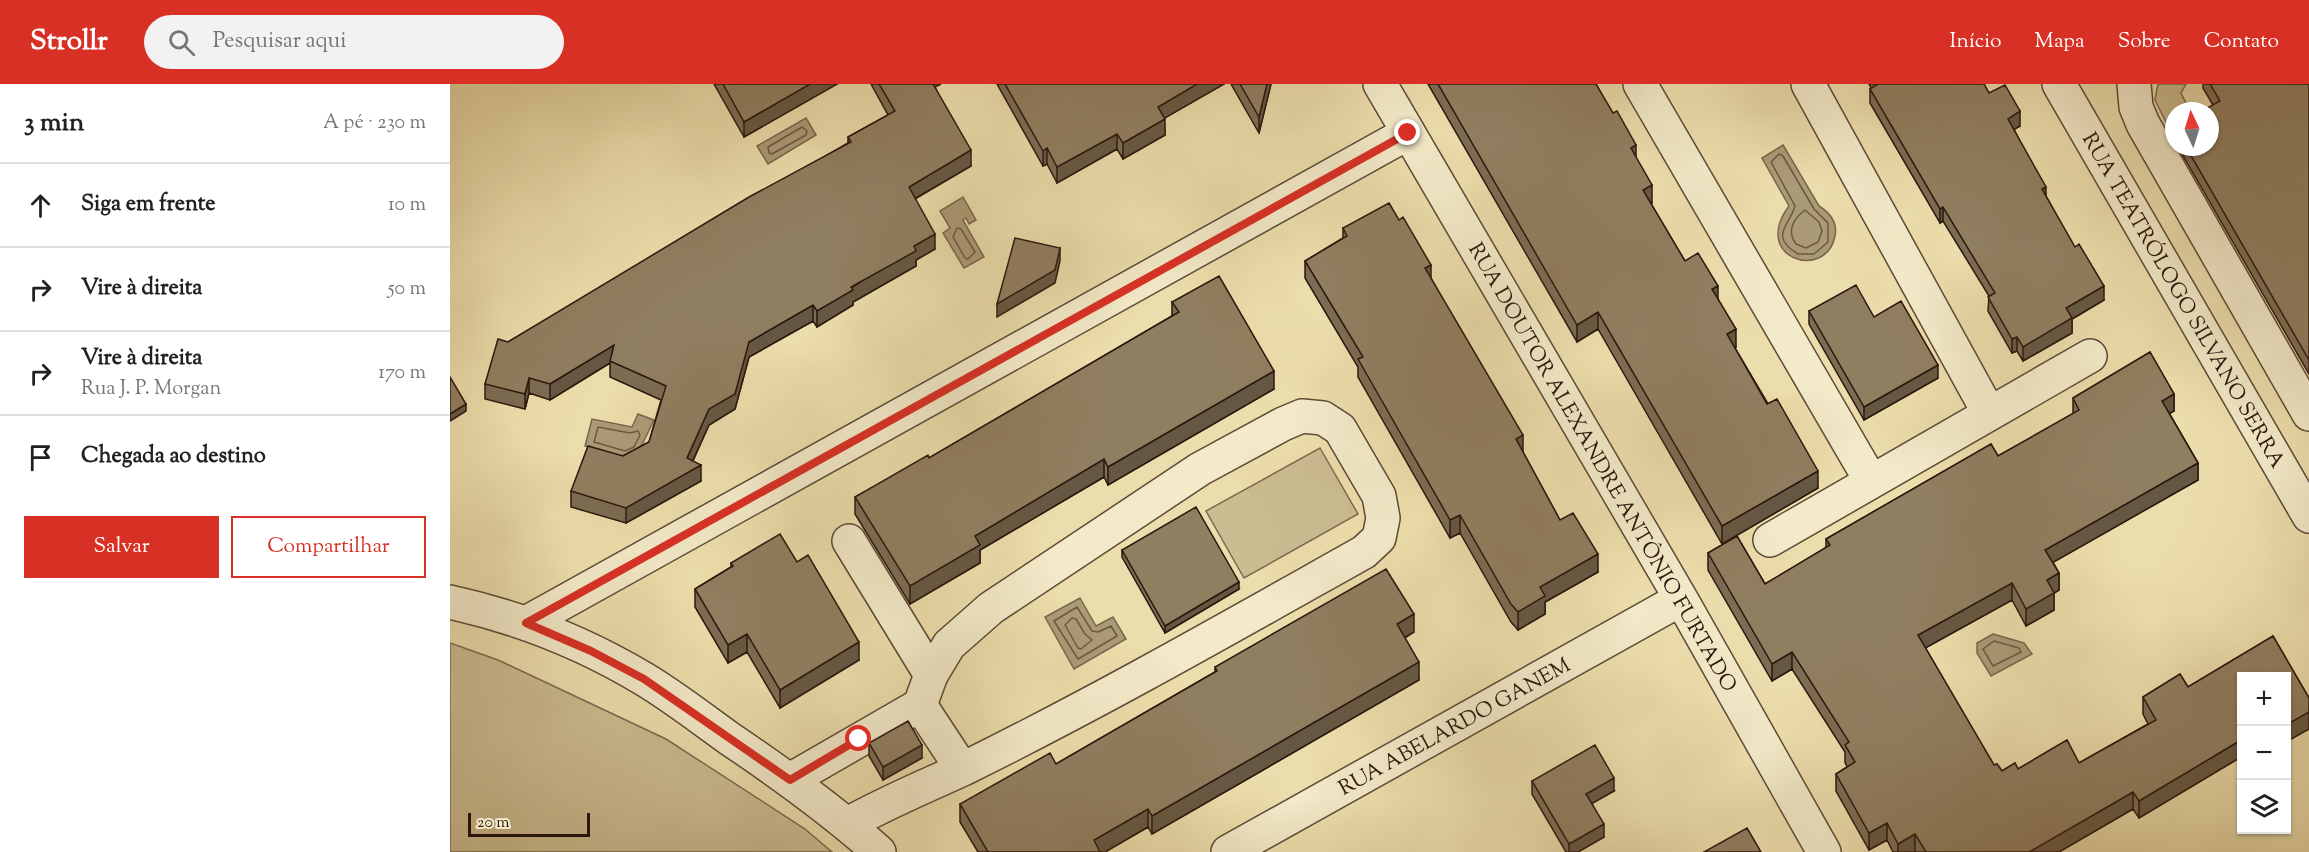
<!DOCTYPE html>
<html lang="pt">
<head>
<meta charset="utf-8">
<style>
  :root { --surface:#fff; --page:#f2f2f2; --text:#202124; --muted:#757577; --line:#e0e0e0; --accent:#d93025 }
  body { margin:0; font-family:"Sorts Mill Goudy",serif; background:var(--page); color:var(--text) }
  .controls { position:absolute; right:18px; bottom:18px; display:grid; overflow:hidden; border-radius:0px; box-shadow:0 2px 4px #0004 }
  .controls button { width:54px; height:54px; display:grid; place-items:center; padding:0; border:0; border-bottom:2px solid var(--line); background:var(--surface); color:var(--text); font:30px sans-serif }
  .compass { position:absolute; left:1715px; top:18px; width:54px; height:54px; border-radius:50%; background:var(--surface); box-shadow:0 2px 4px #0004; rotate:356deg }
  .scale { position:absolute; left:18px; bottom:15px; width:122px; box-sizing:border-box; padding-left:6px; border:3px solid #2c170e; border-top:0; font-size:16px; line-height:21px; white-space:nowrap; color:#2c170e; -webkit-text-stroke:4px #f3eac9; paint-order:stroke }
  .stop { position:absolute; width:18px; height:18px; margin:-14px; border:4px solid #d93025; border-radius:50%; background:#fff }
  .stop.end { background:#d93025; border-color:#fff; box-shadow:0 2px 6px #0008 }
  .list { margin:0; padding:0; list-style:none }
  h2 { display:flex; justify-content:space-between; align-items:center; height:78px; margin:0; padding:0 24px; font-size:26px }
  h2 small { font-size:20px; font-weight:400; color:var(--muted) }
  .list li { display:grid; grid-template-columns:39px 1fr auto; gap:18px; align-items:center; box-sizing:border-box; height:84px; padding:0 24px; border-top:2px solid var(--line) }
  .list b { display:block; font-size:22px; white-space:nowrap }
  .list p { margin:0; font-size:20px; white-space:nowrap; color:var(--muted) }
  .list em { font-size:20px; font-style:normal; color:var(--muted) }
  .actions { display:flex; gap:12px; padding:18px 24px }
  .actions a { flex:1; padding:14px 0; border:2px solid var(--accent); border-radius:0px; text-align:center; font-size:21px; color:var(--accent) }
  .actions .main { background:var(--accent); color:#fff }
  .icon { flex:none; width:33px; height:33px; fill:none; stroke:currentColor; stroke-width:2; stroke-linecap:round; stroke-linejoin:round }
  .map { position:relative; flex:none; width:1859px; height:768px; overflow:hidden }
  header { display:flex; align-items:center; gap:36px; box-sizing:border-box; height:84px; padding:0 30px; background:var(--accent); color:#fff }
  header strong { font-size:28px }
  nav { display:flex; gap:33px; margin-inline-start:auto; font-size:21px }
  .search { width:420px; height:54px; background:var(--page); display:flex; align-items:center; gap:15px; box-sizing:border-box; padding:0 21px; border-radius:33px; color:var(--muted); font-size:22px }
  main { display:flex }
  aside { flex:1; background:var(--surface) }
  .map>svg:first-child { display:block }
  .green { fill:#cbbc91; stroke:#7c6a50; stroke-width:1.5 }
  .water { fill:#ab9a76; stroke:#78664c; stroke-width:1.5 }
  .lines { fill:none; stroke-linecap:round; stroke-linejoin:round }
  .shore { stroke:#6c5842; stroke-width:1.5 }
  .minor-casing { stroke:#5c4936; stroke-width:36 }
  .minor { stroke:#f3eac9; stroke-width:33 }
  .wall { fill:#7c6c53; stroke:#2c170e; stroke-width:1.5 }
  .shaded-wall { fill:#655843; stroke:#2c170e; stroke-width:1.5 }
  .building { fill:#907e60; stroke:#2c170e; stroke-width:1.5 }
  .route { stroke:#d93025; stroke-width:8 }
  .labels { text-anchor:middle; stroke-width:4.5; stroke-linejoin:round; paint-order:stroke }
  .street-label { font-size:21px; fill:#2c170e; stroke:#f3eac9 }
</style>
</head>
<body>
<header>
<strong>Strollr</strong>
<div class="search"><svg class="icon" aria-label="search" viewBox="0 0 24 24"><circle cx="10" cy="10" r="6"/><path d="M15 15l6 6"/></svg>Pesquisar aqui</div>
<nav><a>Início</a><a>Mapa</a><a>Sobre</a><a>Contato</a></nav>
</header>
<main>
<aside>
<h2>3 min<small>A pé · 230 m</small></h2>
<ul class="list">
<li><svg class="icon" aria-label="ahead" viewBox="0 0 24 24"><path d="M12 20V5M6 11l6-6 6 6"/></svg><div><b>Siga em frente</b></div><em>10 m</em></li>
<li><svg class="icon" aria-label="right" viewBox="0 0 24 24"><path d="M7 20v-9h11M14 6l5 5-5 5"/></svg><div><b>Vire à direita</b></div><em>50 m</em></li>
<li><svg class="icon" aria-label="right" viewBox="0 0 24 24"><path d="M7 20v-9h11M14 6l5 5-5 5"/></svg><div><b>Vire à direita</b><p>Rua J. P. Morgan</p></div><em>170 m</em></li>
<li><svg class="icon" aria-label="arrive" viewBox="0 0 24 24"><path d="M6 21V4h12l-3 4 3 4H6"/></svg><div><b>Chegada ao destino</b></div></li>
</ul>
<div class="actions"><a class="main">Salvar</a><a>Compartilhar</a></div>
</aside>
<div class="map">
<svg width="1859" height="768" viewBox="0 0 1859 768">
  <rect width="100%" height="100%" fill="#ecdeac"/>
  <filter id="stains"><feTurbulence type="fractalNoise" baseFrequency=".00333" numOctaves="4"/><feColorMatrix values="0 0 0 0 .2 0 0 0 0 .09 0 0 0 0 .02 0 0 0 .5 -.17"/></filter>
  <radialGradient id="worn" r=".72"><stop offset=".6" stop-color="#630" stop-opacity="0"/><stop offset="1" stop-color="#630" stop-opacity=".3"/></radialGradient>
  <path class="green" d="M1708 0H1736L1731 9 1740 27H1724L1722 50 1705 16Z
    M870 364 908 430 794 494 756 427Z
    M0 559 48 576 216 655 355 745 382 768H0Z"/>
  <path class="water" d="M356 34 366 51 318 80 307 62Z
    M1333 61 1369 122C1380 129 1388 138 1385 152 1376 198 1300 174 1339 122L1312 74Z
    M513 113 526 136 519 140 516 134 513 136 534 173 514 184 493 149 500 144 490 127Z
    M188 330 204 336 189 367 177 374 135 362 142 335 182 343Z
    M630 514 646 542 663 533 676 555 624 585 595 533Z
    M1543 550 1574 559 1582 570 1541 592 1527 569V559Z"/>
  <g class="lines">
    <path class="shore" d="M352 43 357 47 356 51 322 70 319 69 318 63Z
      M1329 70 1333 72 1364 125 1378 139V158L1364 170H1348C1318 152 1340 141 1345 122L1321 78Z
      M1355 126 1369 138 1372 147 1368 158 1356 164 1346 160C1336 147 1344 134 1355 126Z
      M507 144 511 145 525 168 518 175 515 174 503 153Z
      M148 343 180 349 188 347 190 351 184 363 175 367 144 358Z
      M627 523 642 547 648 548 661 542 667 552 628 575 604 537Z
      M622 534 626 535 635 550 642 556 631 565 628 564 615 541Z
      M1544 557 1569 564 1571 568 1543 582 1533 565Z"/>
    <g class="minor-casing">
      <path id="minor" d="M930 0 1231 515 1374 768
        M1190 0 1421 397
        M1358 0 1539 329
        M1609 0 1859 432
        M1684 0 1686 23 1693 40 1859 330
        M1320 456 1640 272
        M399 457 481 591
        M0 518C68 533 134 559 194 595 224 613 252 635 280 655 332 690 382 726 429 768
        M76 539 958 49
        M470 621 512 685
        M340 696 470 621 481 591 499 561 541 524 750 385 833 340 852 332 873 334 890 345 929 412 933 434 929 454 914 468C782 542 649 618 513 685 474 703 435 719 398 740
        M778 768 1231 515"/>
    </g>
    <use href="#minor" class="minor"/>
  </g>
  <path class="wall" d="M264 0H387L294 53Z
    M421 0H491L485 3 521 82 465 115 485 165 466 176V182L403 218V221L367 243 363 237 299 273 285 325 259 341 243 377 251 397 176 439 121 423V407L173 372 199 358 211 316 160 293V279L100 316 79 309 75 325 35 315V300L58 258 398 59V53L438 31Z
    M547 0H774L714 34 715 51 673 75 667 65 607 99 597 80 593 82Z
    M781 0H821L809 49Z
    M978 0H1146L1186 74 1202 119 1201 120 1235 177 1268 215 1286 263 1285 264 1368 404 1272 460 1148 245 1127 258Z
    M1419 0H1534L1539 9 1570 42 1564 45 1596 112 1654 216 1622 235V249L1573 277 1567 267 1562 269 1538 227 1539 212 1493 137 1490 139 1420 19V5L1421 4Z
    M1753 0H1859V290L1728 63H1760L1763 21 1753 4Z
    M893 144 981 194 1073 368 1110 436 1148 488 1095 518V530L1068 546 1061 538 1010 449 1000 454 908 293V283L855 194V177L893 154Z
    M722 218 824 305 658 401 654 393 530 466V479L460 520 405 430V413L479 374 722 232Z
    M1359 227 1424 233 1488 294 1414 336 1359 240Z
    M1700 268 1724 310V327L1719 329 1748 379V396L1603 478 1609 489V506L1604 509V526L1576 542 1562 516 1475 564 1544 681 1547 680 1552 687 1565 679 1568 685 1617 656 1629 679 1698 640 1693 630V613L1730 590 1738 603 1823 552 1859 614V645L1836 658V592H1791V673L1689 734 1683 725 1609 768H1466L1465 767 1464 768H1443L1437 756 1419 766 1386 707V690L1397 683 1395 678V668L1342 585 1322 597 1258 486V469L1287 452 1315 500 1376 464V455L1541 360 1548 372 1623 330V314Z
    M672 466 789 505 715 549 672 473Z
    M347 478 409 576 330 624 297 568 278 579 245 523V505L281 483V479Z
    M964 548 955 554 969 596 702 750 698 743 655 768H528L510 738V720L606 680 765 588V583Z
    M419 659 472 674 433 696 419 672Z
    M1082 697 1164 707 1142 719 1154 753 1128 768H1116L1082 710Z"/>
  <path class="shaded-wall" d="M360 0H387L294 53V38Z
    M747 0H774L708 38V23Z
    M817 0H821L809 49V33Z
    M1570 27V42L1558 49V35Z
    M715 35V51L673 75V59Z
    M667 50V65L607 99V83Z
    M1186 61V78L1181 64Z
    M597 64V80L593 82V67Z
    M521 66V82L459 118V103Z
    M1202 101V119L1193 124V106Z
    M1596 103V117L1592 105Z
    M1493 123V137L1490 139V125Z
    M485 150V165L466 176V182L403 218V221L367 243V227L464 162Z
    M610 164V177L605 199 547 233V220Z
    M981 181V199L975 184Z
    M1268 202V219L1262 205Z
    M1654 202V216L1622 235V249L1573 277V263L1616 224Z
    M363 221V237L299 273 285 325 259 341 237 389 251 381V397L176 439V424L237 374 259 325 299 258Z
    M1148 228V245L1127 258V241Z
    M1286 245V263L1277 268V250Z
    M1567 253V267L1562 269V255Z
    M164 261 160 279 100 316V300Z
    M1488 281V294L1414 336V323Z
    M824 287V305L658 401V383Z
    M79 294V309L75 325V310Z
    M1724 310V327L1712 334V317Z
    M16 320V327L0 337V330Z
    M1073 351V369L1066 355Z
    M654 375V393L530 466V479L460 520V502L525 452Z
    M1748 379V396L1595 483V466Z
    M1368 387V404L1272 460V442Z
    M1010 431V449L1000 454V436Z
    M1148 470V488L1095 518V530L1068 546V528L1090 503Z
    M1609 489V506L1604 509V526L1576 542V525L1597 496Z
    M789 498V505L715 549V542Z
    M1562 499V516L1468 568V551Z
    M964 530V548L947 558V540Z
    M297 550V568L278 579V561Z
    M409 558V576L330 624V606Z
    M1342 568V585L1322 597V580Z
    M969 578V596L702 750V732Z
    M1859 628V645L1836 658V641Z
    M1791 656V673L1689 734V717Z
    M472 661V674L433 696V683Z
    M1164 694V707L1136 723V710Z
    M1683 708V725L1609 768H1579Z
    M698 725V743L655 768H644V756Z
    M1437 739V756L1419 766V749Z
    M1154 740V753L1128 768H1119V760Z
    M1465 750V767L1464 768H1448V760Z"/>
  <path class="building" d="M273 0H360L294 38Z
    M429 0H483L521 66 459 103 485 150 464 162 466 167 401 203 403 206 367 227 363 221 299 258 285 310 259 325 237 374 251 381 176 424 121 407 138 362 173 372 199 358 216 302 160 277 164 261 100 300 79 294 75 310 35 300 48 255 58 258 299 113 401 58 398 53 445 27Z
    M555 0H747L708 23 715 35 673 59 667 50 607 83 597 64 593 67Z
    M790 0H817L809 33Z
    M988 0H1146L1163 29 1167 27 1186 61 1181 64 1202 101 1193 106 1235 177 1248 169 1268 202 1262 205 1286 245 1277 250 1317 320 1327 315 1368 387 1272 442 1148 228 1127 241Z
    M1428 0H1534L1539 9 1555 1 1570 27 1558 35 1596 103 1592 105 1625 163 1629 160 1654 202 1616 224 1622 234 1573 263 1567 253 1562 255 1538 213 1545 209 1493 123 1490 125 1420 5Z
    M1760 0H1859V276L1736 63H1760V27H1752L1770 17Z
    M939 119 949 136 953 133 981 181 975 184 1073 351 1066 355 1110 436 1123 429 1148 470 1090 503 1095 512 1068 528 1061 520 1010 431 1000 436 908 275 913 273 855 177 897 152 893 144Z
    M565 154 610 164 605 186 547 220Z
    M769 192 824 287 658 383 654 375 525 452 530 461 460 502 405 413 478 371 479 374 729 228 722 218Z
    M1406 201 1424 233 1451 217 1488 281 1414 323 1359 227Z
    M1700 268 1724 310 1712 317 1748 379 1595 466 1609 489 1597 496 1604 509 1576 525 1562 499 1468 551 1544 681 1547 680 1552 687 1565 679 1568 685 1617 656 1629 679 1706 636 1693 613 1730 590 1738 603 1823 552 1859 614V628L1836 641V592H1791V656L1689 717 1683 708 1579 768H1476L1465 750 1448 760 1437 739 1419 749 1386 690 1405 678 1395 661 1399 658 1342 568 1322 580 1258 469 1287 452 1315 500 1380 461 1376 455 1541 360 1548 372 1629 326 1623 314Z
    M0 293 16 320 0 330Z
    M746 423 789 498 715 542 672 466Z
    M330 450 347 478 358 471 409 558 330 606 297 550 278 561 245 505 283 482 281 479Z
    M936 485 964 530 947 540 969 578 702 732 698 725 644 756 650 768H538L510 720 600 669 606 680 767 587 765 583Z
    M458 637 472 661 433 683 419 659Z
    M1145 661 1164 694 1136 710 1154 740 1119 760 1082 697Z
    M1297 744 1311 768H1254Z"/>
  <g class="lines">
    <path class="route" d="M409 655 340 696 194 595 141 567 76 539 958 49"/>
  </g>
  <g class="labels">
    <g class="street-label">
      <text transform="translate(1734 216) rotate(60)" y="7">RUA TEATRÓLOGO SILVANO SERRA</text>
      <text transform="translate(1153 383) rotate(60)" y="7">RUA DOUTOR ALEXANDRE ANTÔNIO FURTADO</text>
      <text transform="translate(1004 642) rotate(-29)" y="7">RUA ABELARDO GANEM</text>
    </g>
  </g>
  <rect width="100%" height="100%" filter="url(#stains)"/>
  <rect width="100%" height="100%" fill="url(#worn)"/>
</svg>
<div class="controls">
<button>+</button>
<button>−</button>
<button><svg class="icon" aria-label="layers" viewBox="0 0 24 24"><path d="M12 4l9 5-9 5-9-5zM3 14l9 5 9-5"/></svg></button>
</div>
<svg class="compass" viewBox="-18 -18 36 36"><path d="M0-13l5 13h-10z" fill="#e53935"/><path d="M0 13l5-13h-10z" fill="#757577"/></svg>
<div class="scale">20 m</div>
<div class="stop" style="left:409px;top:655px"></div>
<div class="stop end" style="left:958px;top:49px"></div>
</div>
</main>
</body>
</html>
